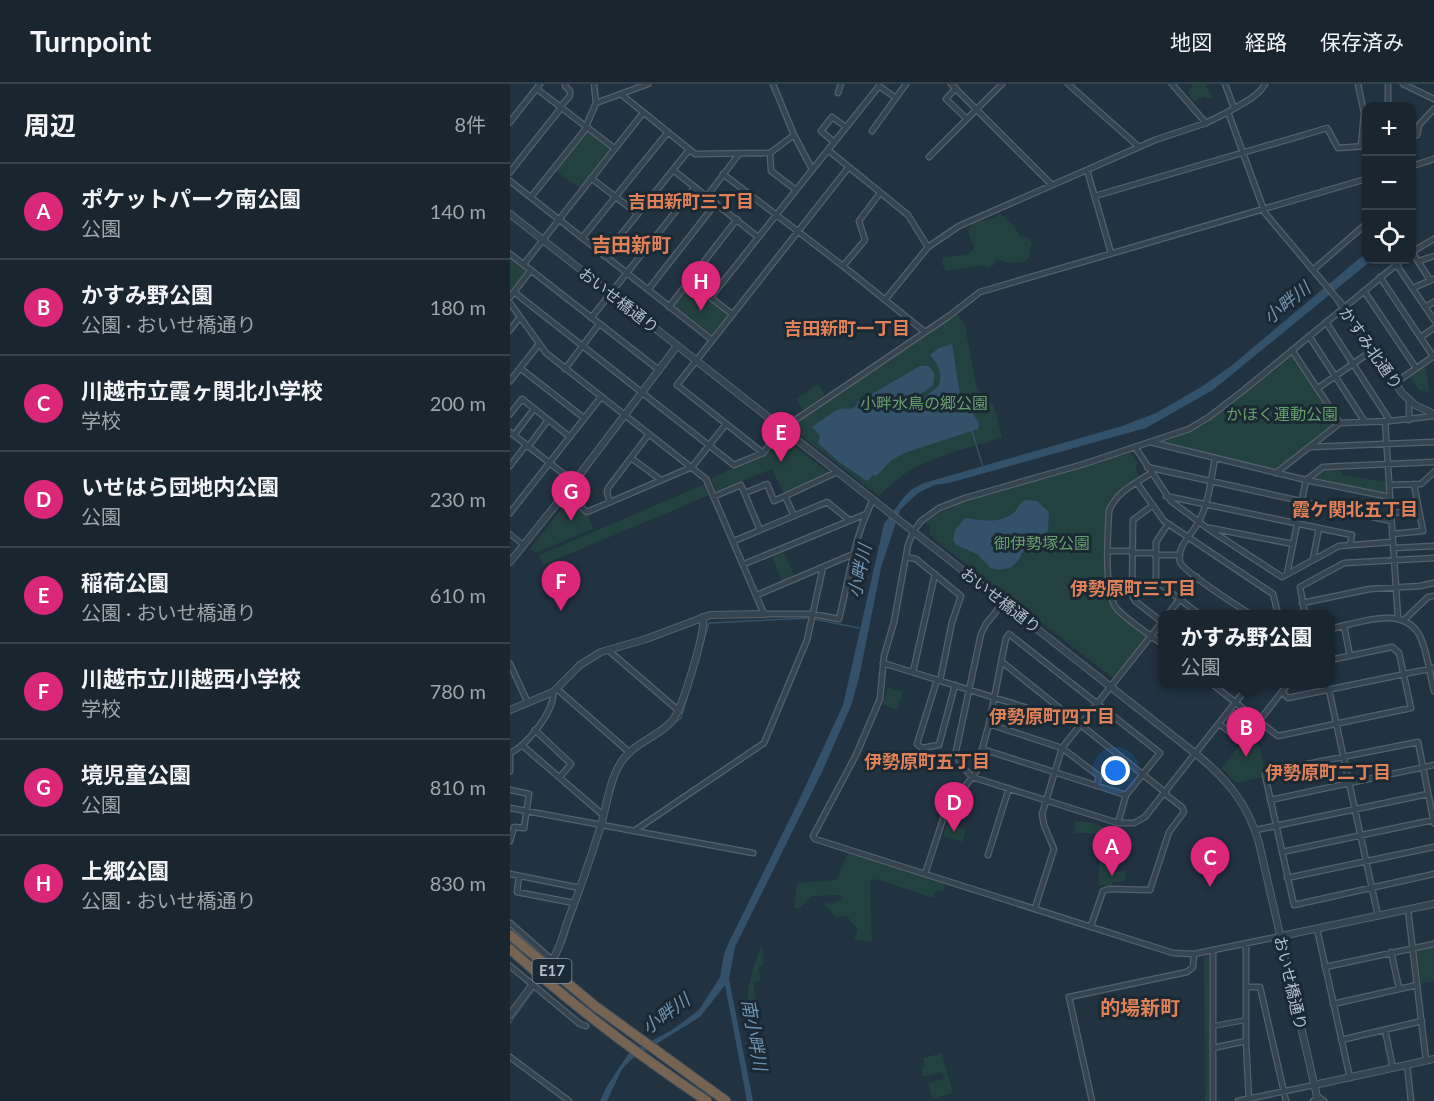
<!DOCTYPE html>
<html lang="ja">
<head>
<meta charset="utf-8">
<style>
  :root { --surface:#192630; --page:#222e38; --text:#f1f3f6; --muted:#9fa5ab; --line:#37434c; --accent:#db2777 }
  body { margin:0; font-family:Lato,"Noto Sans JP",sans-serif; background:var(--page); color:var(--text) }
  .controls { position:absolute; right:18px; top:18px; display:grid; overflow:hidden; border-radius:12px; box-shadow:0 2px 4px #0004 }
  .controls button { width:54px; height:54px; display:grid; place-items:center; padding:0; border:0; border-bottom:2px solid var(--line); background:var(--surface); color:var(--text); font:30px sans-serif }
  .you { position:absolute; left:606px; top:687px; width:21px; height:21px; margin:-15px; border:4px solid #fff; border-radius:50%; background:#1a73e8; box-shadow:0 0 0 9px #1a73e833 }
  .badge { display:grid; place-items:center; width:39px; height:39px; border-radius:50%; background:var(--accent); color:#fff; font-size:20px; font-weight:700 }
  .pin { position:absolute; translate:-50% -50px; filter:drop-shadow(0 2px 3px #0008) }
  .pin::after { content:''; position:absolute; top:32px; width:21px; height:18px; background:inherit; clip-path:polygon(0 0,100% 0,50% 100%) }
  .popup { position:absolute; left:648px; top:526px; width:177px; height:78px; box-sizing:border-box; display:grid; place-content:center; border-radius:12px; background:var(--surface); filter:drop-shadow(0 2px 4px #0005); font-size:20px; white-space:nowrap; color:var(--muted) }
  .popup b { font-size:22px; color:var(--text) }
  .popup::after { content:''; position:absolute; left:50%; top:100%; margin-left:-12px; border:12px solid transparent; border-top-color:var(--surface) }
  .list { margin:0; padding:0; list-style:none }
  h2 { display:flex; justify-content:space-between; align-items:center; height:78px; margin:0; padding:0 24px; font-size:26px }
  h2 small { font-size:20px; font-weight:400; color:var(--muted) }
  .list li { display:grid; grid-template-columns:39px 1fr auto; gap:18px; align-items:center; box-sizing:border-box; height:96px; padding:0 24px; border-top:2px solid var(--line) }
  .list b { display:block; font-size:22px; white-space:nowrap }
  .list p { margin:0; font-size:20px; white-space:nowrap; color:var(--muted) }
  .list em { font-size:20px; font-style:normal; color:var(--muted) }
  .icon { flex:none; width:33px; height:33px; fill:none; stroke:currentColor; stroke-width:2; stroke-linecap:round; stroke-linejoin:round }
  .map { position:relative; flex:none; width:924px; height:1017px; overflow:hidden }
  header { display:flex; align-items:center; gap:36px; box-sizing:border-box; height:84px; padding:0 30px; background:var(--surface); border-bottom:2px solid var(--line) }
  header strong { font-size:28px }
  nav { display:flex; gap:33px; margin-inline-start:auto; font-size:21px }
  main { display:flex }
  aside { flex:1; background:var(--surface) }
  .map>svg:first-child { display:block }
  .green { fill:#234140 }
  .water { fill:#335168 }
  .lines { fill:none; stroke-linecap:round; stroke-linejoin:round }
  .stream { stroke:#335168; stroke-width:1.5 }
  .pedestrian-casing { stroke:#54616d; stroke-width:6 }
  .minor-casing { stroke:#54616d; stroke-width:7 }
  .tertiary-casing { stroke:#54616d; stroke-width:8 }
  .motorway-casing { stroke:#414e5a; stroke-width:11 }
  .pedestrian { stroke:#35444f; stroke-width:4 }
  .minor { stroke:#35444f; stroke-width:4.5 }
  .tertiary { stroke:#35444f; stroke-width:6 }
  .motorway { stroke:#766352; stroke-width:9 }
  .labels { text-anchor:middle; stroke-width:6; stroke-linejoin:round; paint-order:stroke }
  .shield { fill:#1b2934; stroke:#84919d; stroke-width:1.5 }
  .shield-label { font-size:15px; font-weight:bold; fill:#b1beca }
  .street-label { font-size:16px; fill:#b1beca; stroke:#1b2934 }
  .park-label { font-size:16px; fill:#669e6b; stroke:#1b2934 }
  .neighbourhood-label { font-size:18px; font-weight:bold; fill:#df8057; stroke:#1b2934 }
  .water-label { font-size:18px; font-style:italic; fill:#6f94b1; stroke:#1b2934 }
  .quarter-label { font-size:20px; font-weight:bold; fill:#df8057; stroke:#1b2934 }
</style>
</head>
<body>
<header>
<strong>Turnpoint</strong>
<nav><a>地図</a><a>経路</a><a>保存済み</a></nav>
</header>
<main>
<aside>
<h2>周辺<small>8件</small></h2>
<ul class="list">
<li><span class="badge">A</span><div><b>ポケットパーク南公園</b><p>公園</p></div><em>140 m</em></li>
<li><span class="badge">B</span><div><b>かすみ野公園</b><p>公園 · おいせ橋通り</p></div><em>180 m</em></li>
<li><span class="badge">C</span><div><b>川越市立霞ヶ関北小学校</b><p>学校</p></div><em>200 m</em></li>
<li><span class="badge">D</span><div><b>いせはら団地内公園</b><p>公園</p></div><em>230 m</em></li>
<li><span class="badge">E</span><div><b>稲荷公園</b><p>公園 · おいせ橋通り</p></div><em>610 m</em></li>
<li><span class="badge">F</span><div><b>川越市立川越西小学校</b><p>学校</p></div><em>780 m</em></li>
<li><span class="badge">G</span><div><b>境児童公園</b><p>公園</p></div><em>810 m</em></li>
<li><span class="badge">H</span><div><b>上郷公園</b><p>公園 · おいせ橋通り</p></div><em>830 m</em></li>
</ul>
</aside>
<div class="map">
<svg width="924" height="1017" viewBox="0 0 924 1017">
  <rect width="100%" height="100%" fill="#213240"/>
  <path class="green" d="M683 0H698L696 2 702 13 698 15 693 13 684 18 678 8Z
    M77 47 101 65 70 105 46 87Z
    M490 129 504 142 510 152 517 153 522 159 519 173 515 178 499 179 486 175 484 181 478 184 472 181 436 187 432 180 433 173 456 171 464 165V159L461 157 458 146 462 139 484 134Z
    M0 172 18 186 0 210Z
    M180 200 219 231 202 253 163 222Z
    M444 231H448L455 242 467 304 472 312 484 322 492 354C443 369 406 373 369 412L281 344V341Z
    M782 270 827 337 766 386 647 359 694 341Z
    M916 281 919 308 909 306 899 293Z
    M308 300 315 311 293 326 286 315Z
    M272 352 319 389 274 410 262 385 206 407 200 394 255 371 268 354Z
    M620 368 628 379 625 381 629 393C618 401 605 407 599 420 592 435 593 507 602 522 609 534 626 543 637 552L604 595 429 459 419 450 420 443 416 438C447 413 495 406 533 395 560 387 587 377 613 369Z
    M813 385 831 387 832 391 877 398V408L876 410 803 395Z
    M197 399 202 410 33 481 29 471Z
    M58 416 77 430 83 445 25 469 20 465Z
    M274 468 284 492 272 497 262 473Z
    M378 603 393 608 387 626 373 621Z
    M737 651 750 663 754 684 752 687 753 693 726 699 712 684Z
    M565 737 579 738 600 745 599 750 565 749Z
    M437 739 456 745 452 758 433 752Z
    M339 769 434 799 435 806 425 807 424 813H419L366 795 360 797 362 858 344 855 348 846 336 831 326 834 322 828 314 822 316 818 319 820 331 816V811L302 812 288 825 284 824 287 799 326 796C332 787 332 776 339 769Z
    M597 778 602 788 615 787V797L602 798V801L589 802V779Z
    M251 863 253 864V881L249 883 250 897 244 899C243 914 253 915 241 931L243 936H236L238 906 243 884Z
    M924 863V897L911 900 907 866Z
    M699 872 701 873 702 1016 695 1017 694 873Z
    M432 969 443 1009 422 1015 418 999 434 995 432 988 413 993 411 984 415 983 413 974Z"/>
  <path class="water" d="M856 169V176H862L703 306 636 344 439 399 424 401 408 409 390 426 371 484 349 594 341 622 312 688 225 863 219 895 243 1017H237L215 901 190 933 122 975 112 985 97 1017H90L97 1002 119 969 162 946 189 926 210 893 214 870 219 858 289 716 333 621 374 440 394 413 402 405 414 399 612 342 646 329 691 303 721 282Z
    M442 260 450 311 469 339 468 345 397 368 383 375 366 392 363 391 357 397 329 378 308 359 310 352 302 343C310 338 319 330 327 326 336 322 343 329 348 318L410 282H419L425 290 423 301 409 311 398 313 394 319 396 323 403 325 407 319 429 302C432 289 429 281 420 271L429 264Z
    M515 416 527 417 539 428 538 446 534 452 516 462 508 477 500 484 488 486 481 484 467 470 446 461 443 456 445 446 455 434C470 436 489 440 502 430 508 426 508 420 515 416Z"/>
  <g class="lines">
    <path class="stream" d="M462 347 473 383
      M304 535 349 544
      M157 645 171 634 199 539 299 534
      M123 669 139 658
      M82 777 108 690
      M44 881 54 859 77 793
      M0 939 31 896"/>
    <g class="pedestrian-casing">
      <path id="pedestrian" d="M0 450 11 459
        M703 942 736 936"/>
    </g>
    <g class="minor-casing">
      <path id="minor" d="M263 0 284 51 302 85
        M441 0 542 101
        M558 0 629 63
        M662 0 696 39
        M715 0 724 24
        M848 0 854 29 851 62
        M893 0 924 15
        M446 4 436 15 457 35
        M27 5 104 64
        M328 9 331 0
        M112 11 185 70 260 69 284 51
        M386 14 369 2 318 66 398 131 418 163
        M86 19 138 0
        M878 22V0
        M50 23 60 12V7L55 2V0
        M718 28C730 21 749 12 755 0
        M0 38 30 0
        M362 47 396 0
        M902 52 907 51 909 41 924 25
        M324 58 311 47 322 33 336 43
        M260 69 261 87 286 106
        M419 73 492 0
        M902 82 924 75
        M163 86 248 153
        M577 86 601 169
        M0 88 51 24
        M213 90 333 182 415 248
        M81 94 128 130
        M0 97 202 256
        M197 112 229 70
        M585 112 814 45 817 44 828 64 856 62
        M21 113 74 47 86 19 84 0
        M72 154 158 48
        M902 168 920 196
        M902 168 924 155
        M0 170 149 286
        M94 172 179 66
        M909 177 924 172
        M14 180 133 29
        M886 180 924 236
        M333 182 355 156 349 137 370 109
        M803 186 856 140
        M870 193 923 272
        M179 197 222 230
        M903 204 924 195
        M138 206 206 119
        M854 207 906 284
        M4 208 224 381 253 369 272 345 439 232 470 208 856 95
        M0 213 21 186
        M201 213 318 66
        M375 216 418 163 449 142 645 56 696 39 718 28 755 129 829 217
        M0 219 36 269 196 395 254 530H303L329 535C339 495 344 452 363 416
        M159 223 227 135
        M915 223 924 218
        M81 234 185 103
        M816 238 880 337
        M0 246 10 233
        M799 252 855 338
        M911 253 924 244
        M782 266 830 339
        M10 284 74 334
        M55 285 89 240
        M0 297 29 260
        M885 299 924 272
        M808 304 863 266
        M0 330 12 315 60 353
        M899 336V317
        M875 337 888 534
        M0 348 64 398
        M4 351 24 325
        M640 358 796 396 880 413
        M18 363 38 336
        M625 363 661 417 697 444 772 493 829 462 882 458
        M800 363 924 358
        M253 369 167 301 338 84
        M121 374 151 396
        M705 374C701 395 699 418 689 437 683 450 666 462 670 478 673 487 729 523 740 530
        M0 382 16 361
        M637 383 881 437
        M641 389C625 400 607 407 599 427 598 449 593 509 607 525 620 539 638 549 652 560
        M766 389 830 339 880 337 924 332
        M627 399 654 437 763 510 768 530
        M879 401 911 400 924 388
        M235 409 257 400 264 417 275 412
        M55 410 77 428 182 383 216 340
        M205 412 231 401 250 446
        M656 412 842 451 840 461
        M100 418 97 409 98 404 139 350
        M643 421 623 436 622 511 625 517 652 538
        M0 429 91 313
        M881 429 909 427
        M284 432 275 412 327 388
        M658 440 646 458V497L689 530
        M700 444 783 460
        M882 450 913 447 904 400
        M224 457 317 418 339 436
        M883 464 924 462
        M599 467H622
        M622 469H646
        M645 471H670
        M396 473 406 475 451 512 442 538 430 597
        M803 475 809 444
        M234 480 356 430
        M777 490 796 396 813 383 924 378
        M247 511 341 471H344
        M493 519 476 540 471 550 446 667 450 680 462 693 608 739H624L635 733 740 600
        M792 519 860 505 910 502 924 499
        M658 530 687 493
        M795 530 790 503 834 479 924 474
        M894 536 918 513 924 512
        M834 542 840 572
        M820 545C849 539 898 518 912 557 918 573 920 591 924 607
        M98 566 169 627
        M492 578 656 709
        M373 579 537 630 544 622
        M0 580 18 619
        M403 588 425 490
        M427 596 407 660 412 664 429 661 445 601
        M702 600 768 652 901 624 889 569 882 563 820 576
        M47 605 119 668
        M819 606 868 832
        M772 608 778 614 924 584
        M479 640 552 664 589 692 587 702
        M709 640 723 650 739 629
        M25 646 61 680 50 693
        M739 650 778 600
        M13 662 93 731
        M472 665 616 711
        M0 669C16 662 45 627 43 608
        M0 687V669
        M0 706 19 710 14 744 4 743 0 757
        M760 716 924 681
        M0 724 243 769
        M924 739 908 658 757 688 755 691 784 821 924 790
        M746 746 918 710
        M124 747 254 659 297 556 313 483
        M772 768 923 736
        M478 771 499 704
        M0 790 70 804
        M415 790 435 729 466 688 479 640 496 554 499 550 650 669 616 711 608 739
        M9 792 7 808 64 819
        M777 794 924 763
        M525 824 544 765 534 741 532 730 552 664 652 538
        M898 826 916 976
        M0 839 42 876
        M581 842 593 807 599 805 640 806 659 748 674 728 672 723 655 710
        M807 845 840 994
        M771 852 684 870 663 869 305 755 303 752 346 671 370 615 374 572 384 538 398 461 403 448 411 437 429 424 455 414 574 380 679 345 699 333 734 306 892 176
        M736 860V957L739 1017
        M703 867V1017
        M881 868 889 904
        M0 882 70 940 76 942
        M815 883 924 860
        M736 903H750L776 1017
        M823 920 907 901
        M875 946 883 984
        M831 956 912 937
        M703 964 736 957
        M0 973 59 1017
        M897 981 901 1017
        M582 1017 559 913 677 888 683 883 684 870
        M728 1017 804 1001
        M803 1017 810 1014 814 1017"/>
    </g>
    <g class="tertiary-casing">
      <path id="tertiary" d="M0 130 686 670C717 695 738 720 749 759L808 1017
        M829 217 892 309 905 321 924 330
        M0 478 64 398 167 262
        M0 626 43 608 70 581 91 568 136 555 200 531 254 530
        M771 852 924 820
        M41 878C50 866 53 850 58 836 70 805 81 773 91 741 97 721 99 698 110 680 122 659 147 654 162 637 172 626 196 547 193 533
        M0 931 25 897
        M804 1001 924 975"/>
    </g>
    <g class="motorway-casing">
      <path id="motorway" d="M0 851 85 922 216 1017
        M0 865C62 921 128 971 197 1017"/>
    </g>
    <use href="#pedestrian" class="pedestrian"/>
    <use href="#minor" class="minor"/>
    <use href="#tertiary" class="tertiary"/>
    <use href="#motorway" class="motorway"/>
  </g>
  <g class="labels">
    <rect class="shield" x="22.5" y="875" width="39" height="24" rx="4.5"/>
    <g class="shield-label">
      <text x="42" y="892">E17</text>
    </g>
    <g class="street-label">
      <text transform="translate(109 216) rotate(38)" y="6">おいせ橋通り</text>
      <text transform="translate(861 264) rotate(55)" y="6">かすみ北通り</text>
      <text transform="translate(491 516) rotate(38)" y="6">おいせ橋通り</text>
      <text transform="translate(781 899) rotate(77)" y="6">おいせ橋通り</text>
    </g>
    <g class="park-label">
      <text x="414" y="325">小畔水鳥の郷公園</text>
      <text x="772" y="336">かほく運動公園</text>
      <text x="532" y="465">御伊勢塚公園</text>
    </g>
    <g class="neighbourhood-label">
      <text x="181" y="124">吉田新町三丁目</text>
      <text x="337" y="251">吉田新町一丁目</text>
      <text x="845" y="432">霞ケ関北五丁目</text>
      <text x="623" y="511">伊勢原町三丁目</text>
      <text x="542" y="639">伊勢原町四丁目</text>
      <text x="417" y="684">伊勢原町五丁目</text>
      <text x="818" y="695">伊勢原町二丁目</text>
    </g>
    <g class="water-label">
      <text transform="translate(777 219) rotate(-39)" y="6">小畔川</text>
      <text transform="translate(350 487) rotate(-78)" y="6">小畔川</text>
      <text transform="translate(156 930) rotate(-36)" y="6">小畔川</text>
      <text transform="translate(244 951) rotate(80)" y="6">南小畔川</text>
    </g>
    <g class="quarter-label">
      <text x="121" y="168">吉田新町</text>
      <text x="630" y="931">的場新町</text>
    </g>
  </g>
</svg>
<div class="controls">
<button>+</button>
<button>−</button>
<button><svg class="icon" aria-label="locate" viewBox="0 0 24 24"><circle cx="12" cy="12" r="6"/><path d="M12 2v4M12 18v4M2 12h4M18 12h4"/></svg></button>
</div>
<div class="you"></div>
<div class="pin badge" style="left:602px;top:792px">A</div>
<div class="pin badge" style="left:736px;top:673px">B</div>
<div class="popup"><b>かすみ野公園</b>公園</div>
<div class="pin badge" style="left:700px;top:803px">C</div>
<div class="pin badge" style="left:444px;top:748px">D</div>
<div class="pin badge" style="left:271px;top:378px">E</div>
<div class="pin badge" style="left:51px;top:527px">F</div>
<div class="pin badge" style="left:61px;top:437px">G</div>
<div class="pin badge" style="left:191px;top:227px">H</div>
</div>
</main>
</body>
</html>
